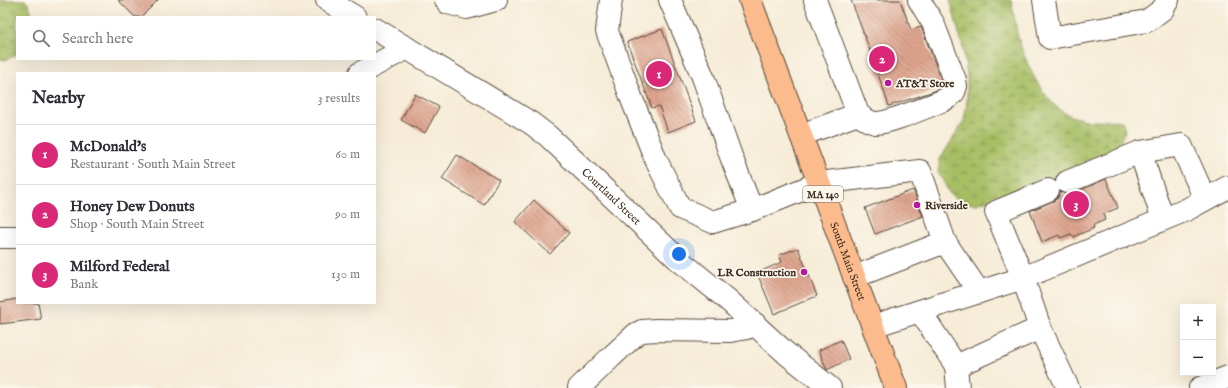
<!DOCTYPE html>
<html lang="en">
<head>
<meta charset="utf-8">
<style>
  :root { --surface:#fff; --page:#f2f2f3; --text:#2b2b33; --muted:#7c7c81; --line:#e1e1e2; --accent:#db2777 }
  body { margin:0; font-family:"IM FELL English",serif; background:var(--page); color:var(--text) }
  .controls { position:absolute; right:12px; bottom:12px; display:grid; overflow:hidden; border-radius:0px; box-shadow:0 4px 16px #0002 }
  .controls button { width:36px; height:36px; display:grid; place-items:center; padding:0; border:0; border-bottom:1px solid var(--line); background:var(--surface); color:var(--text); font:20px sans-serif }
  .you { position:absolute; left:679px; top:254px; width:14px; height:14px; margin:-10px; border:3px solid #fff; border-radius:50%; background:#1a73e8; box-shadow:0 0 0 6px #1a73e833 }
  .badge { display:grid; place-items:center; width:26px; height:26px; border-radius:50%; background:var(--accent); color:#fff; font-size:13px; font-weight:700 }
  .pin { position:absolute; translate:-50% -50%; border:2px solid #fff; box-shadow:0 1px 4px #0006 }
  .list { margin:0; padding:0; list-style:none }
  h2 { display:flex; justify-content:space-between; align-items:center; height:52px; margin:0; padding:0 16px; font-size:17px }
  h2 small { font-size:13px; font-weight:400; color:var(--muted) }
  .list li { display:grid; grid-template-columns:26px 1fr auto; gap:12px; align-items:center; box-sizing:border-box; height:60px; padding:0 16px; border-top:1px solid var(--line) }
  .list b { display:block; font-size:15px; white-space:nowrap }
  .list p { margin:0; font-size:13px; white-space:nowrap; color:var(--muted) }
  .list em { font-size:13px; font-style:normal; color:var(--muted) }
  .icon { flex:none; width:22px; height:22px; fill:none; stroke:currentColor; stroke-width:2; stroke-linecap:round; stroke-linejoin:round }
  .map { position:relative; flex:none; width:1228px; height:388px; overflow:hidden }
  .search { position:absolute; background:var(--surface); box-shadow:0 4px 16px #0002; left:16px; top:16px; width:360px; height:44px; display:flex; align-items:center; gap:10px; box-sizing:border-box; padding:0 14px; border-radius:0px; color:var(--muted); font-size:15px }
  .panel { position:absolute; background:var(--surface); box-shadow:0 4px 16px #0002; left:16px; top:72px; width:360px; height:232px; border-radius:0px }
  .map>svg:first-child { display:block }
  .wetland { fill:url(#wetland-marsh); stroke:#717441 }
  .building { fill:url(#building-back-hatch) }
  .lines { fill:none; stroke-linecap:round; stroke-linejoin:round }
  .minor-casing { stroke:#57473a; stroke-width:24 }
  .major-casing { stroke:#57473a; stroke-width:24 }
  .minor { stroke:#fff; stroke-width:22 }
  .major { stroke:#fbbb8d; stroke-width:22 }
  .poi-dot { fill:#b5179e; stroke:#fbf7ec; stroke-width:1.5 }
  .labels { text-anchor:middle; stroke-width:3.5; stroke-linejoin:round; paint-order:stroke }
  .shield { fill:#fbf7ec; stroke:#75685c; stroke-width:1 }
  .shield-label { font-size:10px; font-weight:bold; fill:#3b2a1e }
  .poi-label { font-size:11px; font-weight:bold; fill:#3b2a1e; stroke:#fbf7ec; text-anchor:start }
  .street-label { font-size:11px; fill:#3b2a1e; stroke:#fbf7ec }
</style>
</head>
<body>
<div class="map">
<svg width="1228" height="388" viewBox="0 0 1228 388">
  <defs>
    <pattern id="wetland-marsh" width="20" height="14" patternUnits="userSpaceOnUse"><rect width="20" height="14" fill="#a7be64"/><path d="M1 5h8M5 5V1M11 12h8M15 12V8" fill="none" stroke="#899b52"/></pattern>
    <pattern id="building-back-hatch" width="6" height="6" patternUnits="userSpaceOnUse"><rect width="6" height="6" fill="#dea48e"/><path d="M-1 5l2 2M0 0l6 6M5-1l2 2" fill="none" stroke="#b58673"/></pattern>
  </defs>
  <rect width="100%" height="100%" fill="#fbf7ec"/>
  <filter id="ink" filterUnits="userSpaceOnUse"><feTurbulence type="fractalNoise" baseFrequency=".025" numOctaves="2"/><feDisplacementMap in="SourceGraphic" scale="8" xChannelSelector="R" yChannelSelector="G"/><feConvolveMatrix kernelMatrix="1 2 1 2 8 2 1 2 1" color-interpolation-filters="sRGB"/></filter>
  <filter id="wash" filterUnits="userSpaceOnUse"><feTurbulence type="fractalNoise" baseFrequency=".012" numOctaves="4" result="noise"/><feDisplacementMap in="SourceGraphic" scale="16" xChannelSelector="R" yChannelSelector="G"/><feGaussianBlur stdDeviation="0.9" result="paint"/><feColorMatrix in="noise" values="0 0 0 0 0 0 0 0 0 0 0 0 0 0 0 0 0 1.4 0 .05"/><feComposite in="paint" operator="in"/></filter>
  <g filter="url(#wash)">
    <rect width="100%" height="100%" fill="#f6ecd7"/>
    <path class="wetland" d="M0 0H25L29 5 33 17H17V54L6 60 0 59Z
      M950 0H1011C1013 11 1015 22 1017 33 1024 60 1043 105 1071 116 1077 118 1085 120 1092 121 1102 121 1112 119 1122 121L1125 131 1117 151 1102 163 976 204 961 203 950 194 938 172 940 159 964 121 967 102V75L963 48Z"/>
    <g id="blocks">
      <path class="building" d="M118 0H158L141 17H135Z
        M851 0H900L911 30 921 27 922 29 943 85 937 90 889 106 868 45Z
        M662 29 696 121 668 132 659 106 652 108 627 42Z
        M415 94 439 107 425 133 401 120Z
        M457 155 499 180 484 205 442 179Z
        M1106 179 1118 208 1103 214 1105 220 1093 225 1094 228 1073 237 1071 234 1060 238 1059 235 1042 242 1030 211 1053 201 1058 198 1060 192 1066 194H1072Z
        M913 190 923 216 875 234 865 208Z
        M534 200 569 233 550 254 515 222Z
        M798 248 817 296 774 314 757 273 782 262 779 255Z
        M17 299V303H38L41 319 0 324V302Z
        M841 340 849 359 827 370 819 350Z"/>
    </g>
  </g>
  <g filter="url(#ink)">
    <use href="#blocks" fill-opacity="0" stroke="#57473a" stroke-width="1"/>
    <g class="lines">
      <g class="minor-casing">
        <g id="minor">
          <path d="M327 0 355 17"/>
          <path d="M446 0 448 3 467 8 496 0"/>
          <path d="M611 0 607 31 631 97 656 160 680 208 713 222 752 210 819 183 920 171 945 242 979 292"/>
          <path d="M670 0 703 77 732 159 752 210"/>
          <path d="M1044 0 1050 38 1147 21 1163 9 1168 0"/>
          <path id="s1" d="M375 29 531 123 548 136 679 260 728 300 787 354 830 388"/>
          <path d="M360 73 407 48"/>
          <path d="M858 114C863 118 869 122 875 123 889 124 928 106 942 101L949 97 954 92 956 86 955 80 933 23 919 0"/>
          <path d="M801 135 858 114 815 0"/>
          <path d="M1140 152 1181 145 1205 199"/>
          <path d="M1067 182 1140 152 1163 219"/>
          <path d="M1048 190 996 212 1023 278 1040 328 1068 388"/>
          <path d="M0 237H17"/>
          <path d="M854 277 945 242"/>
          <path d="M920 311 956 366"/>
          <path d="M873 326 1023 278 1186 210 1228 187"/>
          <path d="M579 388 610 358 636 334 642 331 656 330 730 331 747 328 755 324"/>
          <path d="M958 388 956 366 1040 328"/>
          <path d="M1200 388 1228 377"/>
        </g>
      </g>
      <g class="major-casing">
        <g id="major">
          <path id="s2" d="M750 0 896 388"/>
        </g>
      </g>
      <use href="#minor" class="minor"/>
      <use href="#major" class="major"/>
    </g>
  </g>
  <g class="poi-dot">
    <circle cx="888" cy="83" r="4"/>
    <circle cx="917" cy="205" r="4"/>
    <circle cx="804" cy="272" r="4"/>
  </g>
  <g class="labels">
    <rect class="shield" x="803" y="186" width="40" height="16" rx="3"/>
    <g class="shield-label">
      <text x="823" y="198">MA 140</text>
    </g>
    <g class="poi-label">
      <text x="896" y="87">AT&amp;T Store</text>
      <text x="925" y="209">Riverside</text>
      <text x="796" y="276" text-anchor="end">LR Construction</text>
    </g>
    <g class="street-label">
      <text dy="4" stroke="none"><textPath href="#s1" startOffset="291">Courtland Street</textPath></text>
      <text dy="4" stroke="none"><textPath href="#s2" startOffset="279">South Main Street</textPath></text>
    </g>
  </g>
</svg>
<div class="controls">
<button>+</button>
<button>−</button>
</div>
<div class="you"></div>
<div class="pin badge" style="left:659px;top:74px">1</div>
<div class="pin badge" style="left:882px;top:59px">2</div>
<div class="pin badge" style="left:1076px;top:204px">3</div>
<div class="search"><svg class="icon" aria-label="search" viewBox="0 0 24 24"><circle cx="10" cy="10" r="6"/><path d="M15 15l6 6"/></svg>Search here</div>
<section class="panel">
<h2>Nearby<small>3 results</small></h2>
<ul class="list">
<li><span class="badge">1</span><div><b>McDonald's</b><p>Restaurant · South Main Street</p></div><em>60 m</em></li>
<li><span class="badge">2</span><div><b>Honey Dew Donuts</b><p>Shop · South Main Street</p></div><em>90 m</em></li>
<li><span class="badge">3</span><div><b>Milford Federal</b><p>Bank</p></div><em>130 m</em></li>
</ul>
</section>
</div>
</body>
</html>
